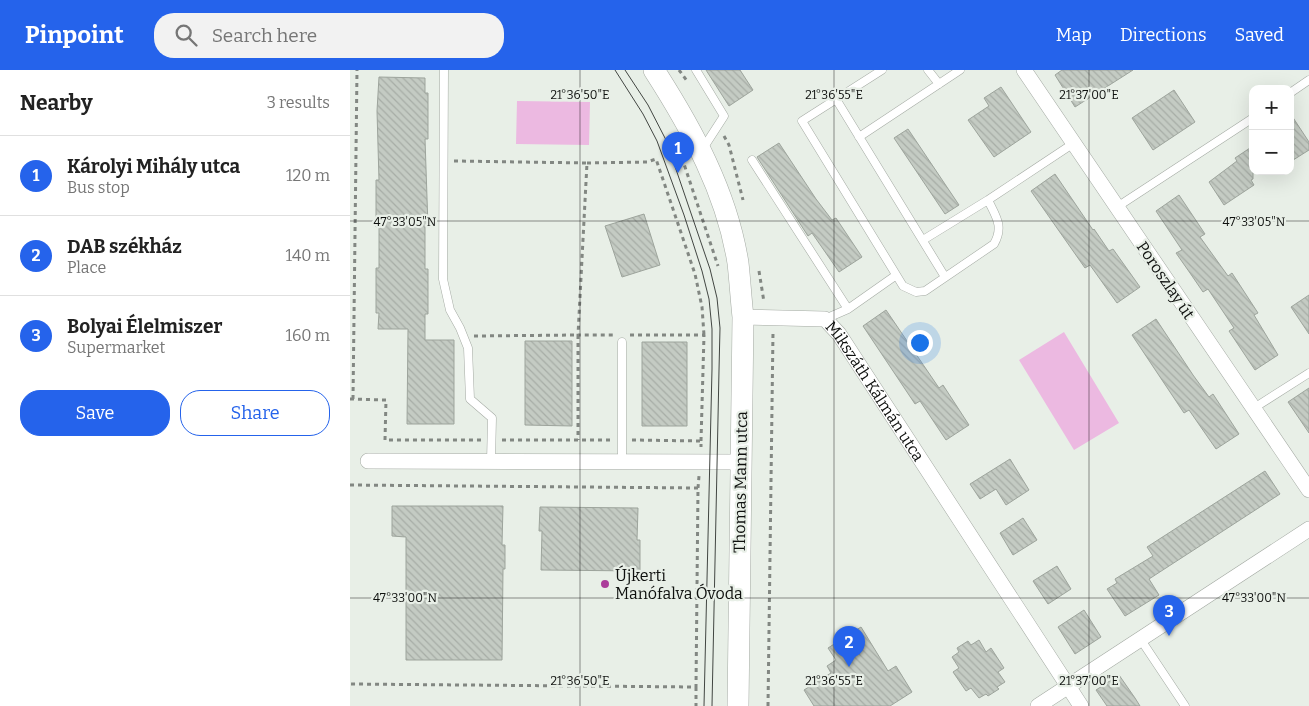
<!DOCTYPE html>
<html lang="en">
<head>
<meta charset="utf-8">
<style>
  :root { --surface:#fff; --page:#f2f2f2; --text:#222; --muted:#767676; --line:#e0e0e0; --accent:#2563eb }
  body { margin:0; font-family:Bitter,serif; background:var(--page); color:var(--text) }
  .controls { position:absolute; right:15px; top:15px; display:grid; overflow:hidden; border-radius:10px; box-shadow:0 5px 20px #0002 }
  .controls button { width:45px; height:45px; display:grid; place-items:center; padding:0; border:0; border-bottom:1px solid var(--line); background:var(--surface); color:var(--text); font:25px sans-serif }
  .you { position:absolute; left:569px; top:272px; width:18px; height:18px; margin:-12px; border:4px solid #fff; border-radius:50%; background:#1a73e8; box-shadow:0 0 0 8px #1a73e833 }
  .badge { display:grid; place-items:center; width:32px; height:32px; border-radius:50%; background:var(--accent); color:#fff; font-size:16px; font-weight:700 }
  .pin { position:absolute; translate:-50% -41px; filter:drop-shadow(0 1px 2px #0008) }
  .pin::after { content:''; position:absolute; top:26px; width:18px; height:15px; background:inherit; clip-path:polygon(0 0,100% 0,50% 100%) }
  .list { margin:0; padding:0; list-style:none }
  h2 { display:flex; justify-content:space-between; align-items:center; height:65px; margin:0; padding:0 20px; font-size:21px }
  h2 small { font-size:16px; font-weight:400; color:var(--muted) }
  .list li { display:grid; grid-template-columns:32px 1fr auto; gap:15px; align-items:center; box-sizing:border-box; height:80px; padding:0 20px; border-top:1px solid var(--line) }
  .list b { display:block; font-size:19px; white-space:nowrap }
  .list p { margin:0; font-size:16px; white-space:nowrap; color:var(--muted) }
  .list em { font-size:16px; font-style:normal; color:var(--muted) }
  .actions { display:flex; gap:10px; padding:15px 20px }
  .actions a { flex:1; padding:11px 0; border:1px solid var(--accent); border-radius:20px; text-align:center; font-size:18px; color:var(--accent) }
  .actions .main { background:var(--accent); color:#fff }
  .icon { flex:none; width:28px; height:28px; fill:none; stroke:currentColor; stroke-width:2; stroke-linecap:round; stroke-linejoin:round }
  .map { position:relative; flex:none; width:959px; height:636px; overflow:hidden }
  header { display:flex; align-items:center; gap:30px; box-sizing:border-box; height:70px; padding:0 25px; background:var(--accent); color:#fff }
  header strong { font-size:24px }
  nav { display:flex; gap:28px; margin-inline-start:auto; font-size:18px }
  .search { width:350px; height:45px; background:var(--page); display:flex; align-items:center; gap:12px; box-sizing:border-box; padding:0 18px; border-radius:20px; color:var(--muted); font-size:19px }
  main { display:flex }
  aside { flex:1; background:var(--surface) }
  .map>svg:first-child { display:block }
  .green { fill:#ecb9e1 }
  .building { fill:url(#building-back-hatch); stroke:#9da49c }
  .lines { fill:none; stroke-linecap:round; stroke-linejoin:round }
  .lane-casing { stroke:#a4aaa3; stroke-width:9 }
  .street-casing { stroke:#a4aaa3; stroke-width:16 }
  .secondary-casing { stroke:#a4aaa3; stroke-width:22 }
  .path { stroke:#828782; stroke-width:3; stroke-dasharray:4 4; stroke-linecap:butt }
  .lane { stroke:#fff; stroke-width:8 }
  .street { stroke:#fff; stroke-width:15 }
  .secondary { stroke:#fff; stroke-width:21 }
  .tram { stroke:#424642; stroke-width:1 }
  .ticks { fill:none; stroke:#0e100e; stroke-width:1; stroke-opacity:0.45 }
  .poi-dot { fill:#ab3d9a; stroke:#e8efe7; stroke-width:2 }
  .labels { text-anchor:middle; stroke-width:4.5; stroke-linejoin:round; paint-order:stroke }
  .street-label { font-size:16px; fill:#0e100e; stroke:#e8efe7 }
  .poi-label { font-size:16px; fill:#0e100e; stroke:#e8efe7; text-anchor:start }
  .ticks-label { font-size:12px; text-anchor:middle; fill:#0e100e; stroke:#e8efe7; stroke-width:4.5; stroke-linejoin:round; paint-order:stroke }
</style>
</head>
<body>
<header>
<strong>Pinpoint</strong>
<div class="search"><svg class="icon" aria-label="search" viewBox="0 0 24 24"><circle cx="10" cy="10" r="6"/><path d="M15 15l6 6"/></svg>Search here</div>
<nav><a>Map</a><a>Directions</a><a>Saved</a></nav>
</header>
<main>
<aside>
<h2>Nearby<small>3 results</small></h2>
<ul class="list">
<li><span class="badge">1</span><div><b>Károlyi Mihály utca</b><p>Bus stop</p></div><em>120 m</em></li>
<li><span class="badge">2</span><div><b>DAB székház</b><p>Place</p></div><em>140 m</em></li>
<li><span class="badge">3</span><div><b>Bolyai Élelmiszer</b><p>Supermarket</p></div><em>160 m</em></li>
</ul>
<div class="actions"><a class="main">Save</a><a>Share</a></div>
</aside>
<div class="map">
<svg width="959" height="636" viewBox="0 0 959 636">
  <defs>
    <pattern id="building-back-hatch" width="6" height="6" patternUnits="userSpaceOnUse" patternTransform="scale(1.25)"><rect width="6" height="6" fill="#c4cbc3"/><path d="M-1 5l2 2M0 0l6 6M5-1l2 2" fill="none" stroke="#a7ada6"/></pattern>
  </defs>
  <rect width="100%" height="100%" fill="#e8efe7"/>
  <path class="green" d="M167 31 240 32 239 75 166 74Z
    M714 262 769 353 724 380 669 290Z"/>
  <path class="building" d="M356 0H390L403 20 379 36Z
    M712 0H783L725 37 705 5Z
    M29 7 75 8V23H78V69H75L78 157H75V199H78V244H75V270H104V354H57L58 259H28L29 243H26V198H29V157H26V110H29L27 41Z
    M651 17 681 62 644 87 618 50 639 36 634 28Z
    M824 20 845 52 803 80 782 48Z
    M940 43 959 72V80L940 92Z
    M558 59 609 135 595 144 544 68Z
    M429 73 466 129 482 150 486 148 512 187 489 202 462 163 458 166 407 87Z
    M903 76V109L901 110 904 115 874 135 859 112 887 91 885 88Z
    M705 104 743 160 744 159 759 181 763 179 790 217 767 233 740 195 735 198 681 121Z
    M829 125 855 164 850 167 878 206 882 203 908 243 904 245 928 285 905 300 879 261 884 258 858 219 853 222 840 203 826 183 832 180 806 141Z
    M294 144 310 195 272 207 255 156Z
    M959 225V264L941 237Z
    M536 240 589 318 593 315 619 355 596 370 570 331 565 334 513 256Z
    M806 249 843 305 859 327 863 324 889 364 866 379 839 340 834 343 782 265Z
    M175 271H222V356L175 355Z
    M292 272H337V356H292Z
    M959 318V363L938 332Z
    M660 389 679 420 656 435 646 419 630 429 620 414Z
    M915 401 930 424 799 509 809 525 775 546 757 519 767 513 765 509 803 486 797 477Z
    M42 436H153L152 475H155V499H153L152 590H56V467L42 466Z
    M190 437 288 438 287 470H290V501L191 500 192 461H189Z
    M673 448 687 470 663 485 650 463Z
    M707 496 721 519 698 534 683 511Z
    M734 540 751 567 725 584 708 557Z
    M511 557 538 601 546 596 562 622 540 636H464L454 620 481 603 477 596 486 590 478 578Z
    M629 570 636 582 641 578 654 598 648 602 655 612 647 617 649 619 638 626 636 624 629 628 621 618 616 621 603 602 609 598 602 587 609 582 607 578 618 571 621 575Z
    M769 605 785 628 790 636H757L746 620Z"/>
  <g class="lines">
    <g class="lane-casing">
      <path id="lane" d="M94 0 93 209 100 240 110 258 118 278 120 329 142 348 141 391
        M346 0 374 46 352 80
        M532 0 452 51 553 216 566 222 575 221 644 174C654 156 646 147 638 130
        M578 0 589 14
        M940 23 959 10
        M486 29 595 207
        M509 67 610 0
        M402 90 498 239
        M767 137 903 48
        M573 170 638 130 724 73
        M475 249 498 239 545 206
        M272 272V392
        M904 338 959 303
        M791 570 835 636"/>
    </g>
    <g class="street-casing">
      <g id="street">
        <path d="M674 0 959 420"/>
        <path id="s1" d="M393 247 475 249 489 264 731 636"/>
        <path d="M18 391 390 392"/>
        <path d="M688 636 959 459"/>
      </g>
    </g>
    <g class="secondary-casing">
      <path id="secondary" d="M304 0C342 59 377 123 388 193 390 211 391 229 393 247L388 636"/>
    </g>
    <path class="path" d="M329 0 337 11
      M374 66 379 75 393 130
      M332 88 368 196
      M104 91 237 93 228 265H263
      M237 93 297 92 306 89 345 204 352 237 354 265
      M409 201 414 232
      M280 265H354L351 371
      M124 266 228 265V370
      M0 329 36 330 35 370H131
      M3 329 7 0
      M152 370H261
      M282 370 351 371V377
      M0 415 348 418 346 617 0 614
      M348 418 349 406
      M346 617V636
      M418 636 423 262"/>
    <use href="#lane" class="lane"/>
    <use href="#street" class="street"/>
    <use href="#secondary" class="secondary"/>
    <path class="tram" d="M265 0 293 44 307 71 334 145 352 201 359 229 362 259V299L354 636
      M275 0 298 35 316 70 360 199 367 228 370 258 369 300 362 636"/>
  </g>
  <path class="ticks" d="M230 0V636M484 0V636M739 0V636M0 151H959M0 528H959"/>
  <circle class="poi-dot" cx="255" cy="514" r="5"/>
  <g class="labels">
    <g class="street-label">
      <text transform="translate(816 210) rotate(56)" y="6">Poroszlay út</text>
      <text dy="6" stroke="none"><textPath href="#s1" startOffset="170">Mikszáth Kálmán utca</textPath></text>
      <text transform="translate(390 412) rotate(-89)" y="6">Thomas Mann utca</text>
    </g>
    <g class="poi-label">
      <text x="265" y="511">Újkerti<tspan x="265" dy="18">Manófalva Óvoda</tspan></text>
    </g>
  </g>
  <g class="ticks-label">
    <text x="230" y="29">21°36'50"E</text>
    <text x="484" y="29">21°36'55"E</text>
    <text x="739" y="29">21°37'00"E</text>
    <text x="55" y="156">47°33'05"N</text>
    <text x="904" y="156">47°33'05"N</text>
    <text x="55" y="532">47°33'00"N</text>
    <text x="904" y="532">47°33'00"N</text>
    <text x="230" y="615">21°36'50"E</text>
    <text x="484" y="615">21°36'55"E</text>
    <text x="739" y="615">21°37'00"E</text>
  </g>
</svg>
<div class="controls">
<button>+</button>
<button>−</button>
</div>
<div class="you"></div>
<div class="pin badge" style="left:328px;top:103px">1</div>
<div class="pin badge" style="left:499px;top:597px">2</div>
<div class="pin badge" style="left:819px;top:566px">3</div>
</div>
</main>
</body>
</html>
